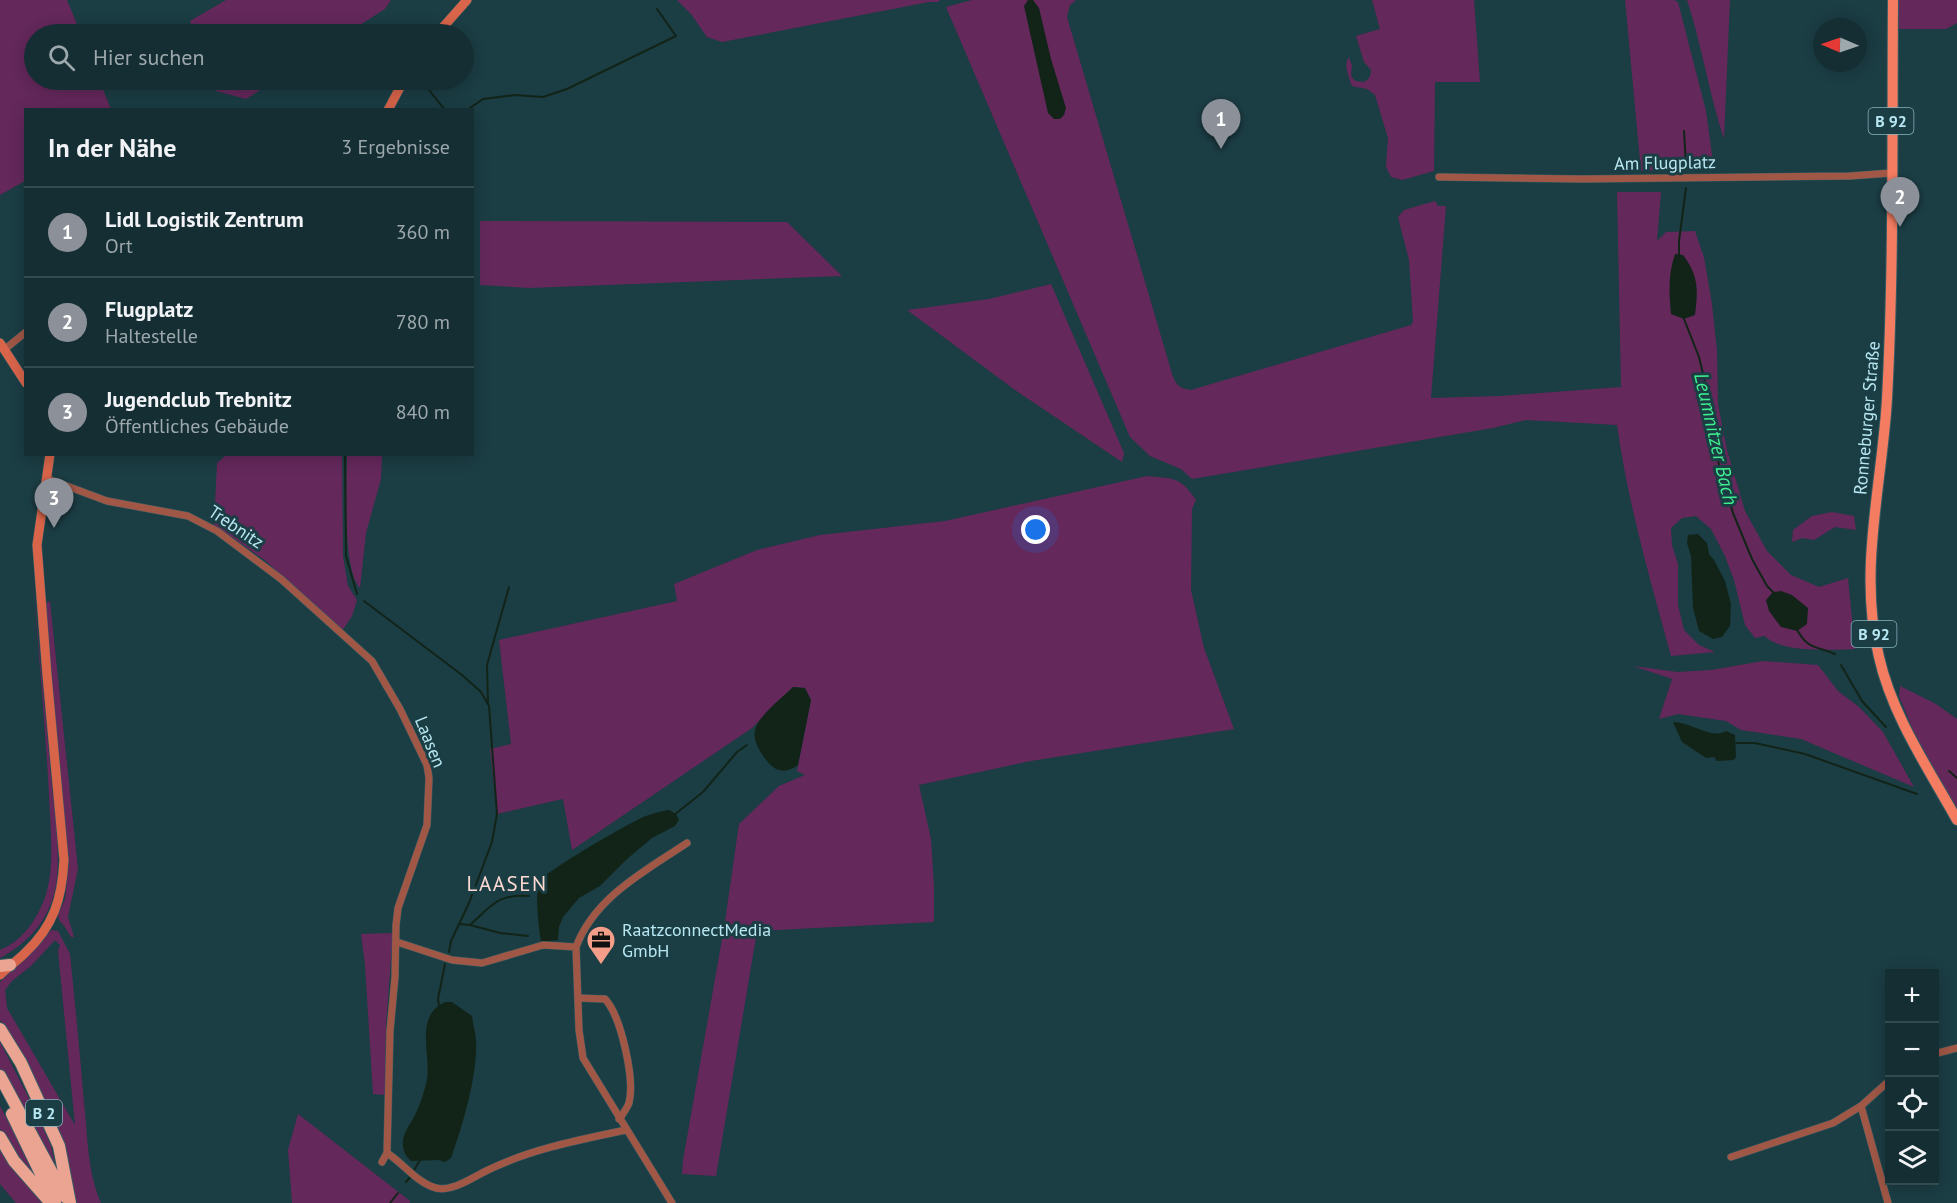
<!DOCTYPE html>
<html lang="de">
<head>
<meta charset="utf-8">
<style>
  :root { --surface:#142e33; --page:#1d363b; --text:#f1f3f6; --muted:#9da8ac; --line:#334a4e; --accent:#8c9099 }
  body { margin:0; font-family:"PT Sans",sans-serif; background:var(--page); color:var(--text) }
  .controls { position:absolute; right:18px; bottom:18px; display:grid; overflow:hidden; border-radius:0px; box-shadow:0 3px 15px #0003 }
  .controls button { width:54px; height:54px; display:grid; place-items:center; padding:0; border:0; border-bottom:2px solid var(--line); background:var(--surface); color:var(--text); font:30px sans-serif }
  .compass { position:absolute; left:1813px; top:18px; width:54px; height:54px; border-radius:50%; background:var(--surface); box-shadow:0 3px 15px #0003; rotate:272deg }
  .you { position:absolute; left:1036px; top:530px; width:21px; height:21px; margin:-15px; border:4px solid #fff; border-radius:50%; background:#1a73e8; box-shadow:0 0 0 9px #1a73e833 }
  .badge { display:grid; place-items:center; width:39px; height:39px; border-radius:50%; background:var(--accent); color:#fff; font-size:20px; font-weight:700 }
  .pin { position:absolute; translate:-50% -50px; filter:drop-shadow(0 2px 3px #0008) }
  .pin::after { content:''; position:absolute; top:32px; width:21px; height:18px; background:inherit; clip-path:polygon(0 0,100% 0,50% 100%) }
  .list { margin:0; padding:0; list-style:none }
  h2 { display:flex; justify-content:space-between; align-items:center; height:78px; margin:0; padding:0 24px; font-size:26px }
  h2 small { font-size:20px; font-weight:400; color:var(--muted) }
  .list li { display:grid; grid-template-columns:39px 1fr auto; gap:18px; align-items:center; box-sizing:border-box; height:90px; padding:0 24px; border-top:2px solid var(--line) }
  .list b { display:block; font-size:22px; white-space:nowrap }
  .list p { margin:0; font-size:20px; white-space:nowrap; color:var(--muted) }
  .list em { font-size:20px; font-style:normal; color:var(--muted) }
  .icon { flex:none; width:33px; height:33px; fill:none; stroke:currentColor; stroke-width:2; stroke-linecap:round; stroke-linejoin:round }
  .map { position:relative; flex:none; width:1957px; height:1203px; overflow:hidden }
  .search { position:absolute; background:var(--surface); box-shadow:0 3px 15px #0003; left:24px; top:24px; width:450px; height:66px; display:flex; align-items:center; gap:15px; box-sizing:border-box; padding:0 21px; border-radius:33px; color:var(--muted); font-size:22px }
  .panel { position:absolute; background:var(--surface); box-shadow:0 3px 15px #0003; left:24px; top:108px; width:450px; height:348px; border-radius:0px }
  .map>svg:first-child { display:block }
  .green { fill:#64285b; fill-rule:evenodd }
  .water { fill:#122418 }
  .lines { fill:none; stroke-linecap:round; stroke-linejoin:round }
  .stream { stroke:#122418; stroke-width:2 }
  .street-casing { stroke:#375c63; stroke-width:8 }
  .secondary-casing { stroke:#375c63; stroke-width:10 }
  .primary-casing { stroke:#375c63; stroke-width:12 }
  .highway-casing { stroke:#375c63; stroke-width:14 }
  .street { stroke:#a05746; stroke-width:7 }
  .secondary { stroke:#d8644a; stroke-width:9 }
  .primary { stroke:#f37c61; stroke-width:10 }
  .highway { stroke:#eca492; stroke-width:12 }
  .labels { text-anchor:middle; stroke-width:6; stroke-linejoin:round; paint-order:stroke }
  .shield { fill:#1b3d44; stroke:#88b4be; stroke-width:1.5 }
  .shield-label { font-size:16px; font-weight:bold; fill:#b7e7f2 }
  .street-label { font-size:18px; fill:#b7e7f2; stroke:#1b3d44 }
  .poi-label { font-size:18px; fill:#b7e7f2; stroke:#1b3d44; text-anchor:start }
  .water-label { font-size:20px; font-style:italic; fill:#3fef8f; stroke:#1b3d44 }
  .quarter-label { font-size:21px; letter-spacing:1.5px; fill:#fcd9d1; stroke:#1b3d44 }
</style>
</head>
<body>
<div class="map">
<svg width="1957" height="1203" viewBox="0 0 1957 1203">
  <rect width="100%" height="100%" fill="#1b3d44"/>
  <path class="green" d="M0 0H67L81 34H34V80H99L111 109 26 110 25 181 0 195Z
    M226 0H391L385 9 346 34H195L190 21Z
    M677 0H939V2H929L722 42 707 37 691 14Z
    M972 0H1076L1070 5 1067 17 1173 377C1177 386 1181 389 1191 390L1411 325 1413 322 1409 260 1398 217 1404 210 1435 201 1438 206H1446L1431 398 1500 396 1621 387 1617 192H1661L1657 241 1666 232 1695 231 1704 257 1712 304 1717 351 1718 404 1727 450 1745 511 1767 551 1791 575 1819 587 1848 578 1855 649C1833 650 1780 653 1765 636L1755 638 1745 625 1734 580 1725 556 1711 529 1696 516 1682 518 1671 528 1672 545 1678 564V605L1684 630 1699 645 1715 652 1671 656C1650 579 1628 504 1617 425L1526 420 1493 428 1192 479 1181 469 1150 456 1130 437 946 7Z
    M1372 0H1474L1480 82H1435L1434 171 1402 180 1391 177 1386 167 1388 138 1375 95 1367 89 1352 86C1349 77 1343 65 1349 57L1352 66 1351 76 1355 81 1363 82C1369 80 1371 76 1371 70L1364 62 1356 36 1380 29Z
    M1625 0H1674L1678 2 1706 111 1714 169 1641 171Z
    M1687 0H1730L1724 139C1709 94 1702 46 1687 0Z
    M1899 0H1957V23L1946 29H1899Z
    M212 80H276L246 99 216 91Z
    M480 221 787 222 842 276 529 288 480 285Z
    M1051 284 1124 453 1122 462 1015 390 907 310 989 299Z
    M226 455H342L343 556 348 586 357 600 352 616 342 631 325 617 266 561 214 525 217 463Z
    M347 455H382L381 479 366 533 360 588C342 569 347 483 347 455Z
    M1147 476C1174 479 1180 476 1196 500L1192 509 1191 590 1204 648 1234 729 1031 761 919 785 931 839 934 887V922L757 931 716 1176 682 1174 683 1160 724 928 739 824 779 786 805 775 797 771 811 700 805 688 793 687 752 728 572 850 563 799 497 814 490 749 511 744 499 640 677 601 674 584 757 550 820 535 945 521Z
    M1832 512 1854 516 1856 530 1835 527 1814 540 1802 538 1792 542 1793 530 1812 516Z
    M32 571C38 640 45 708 51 776 54 809 62 858 55 890 48 921 28 943 0 958V950C21 942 36 921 44 900 56 868 50 829 49 795 45 721 38 646 32 571Z
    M50 601 78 869 68 917 74 937H71L65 927 59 920 58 915 65 899 69 861 44 604Z
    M1763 661 1818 665 1838 691 1859 707 1883 732 1914 787 1801 739 1741 730 1726 721 1678 714 1659 719 1672 679 1633 666 1678 672 1711 670Z
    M1900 686 1936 704 1957 719V812L1913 730 1899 696Z
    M51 930 58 931 70 954C75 1004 80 1053 84 1103 88 1137 87 1171 101 1203H74L31 1076 0 1020V982L41 943ZM55 940 60 945 58 951 75 1125 7 1008 5 990 12 981 31 966Z
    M393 933 386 1025 385 1095 373 1094 365 965 361 934Z
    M0 1042 36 1112 51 1146 58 1178 23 1110 0 1070Z
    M0 1106 43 1187 8 1145 0 1129Z
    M298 1114 410 1201V1203H292L288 1150Z
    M0 1147 44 1203H16L0 1184Z"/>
  <path class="water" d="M1028 0H1033L1039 8 1051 59 1066 108 1064 115 1060 119H1054L1048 113 1024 6Z
    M1675 254 1683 255C1699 276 1698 290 1695 315L1684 319 1671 314C1669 293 1668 274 1675 254Z
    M1698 534 1707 543 1709 554 1714 560 1725 581 1731 604 1730 626 1722 637 1713 639 1699 631 1693 608 1691 556 1687 543 1688 535Z
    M1781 591 1792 595 1808 608 1807 624 1797 631 1781 627 1769 611 1766 600 1773 592Z
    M793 687 805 688 811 700 798 765C783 776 773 770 763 756 758 747 753 740 755 730 758 716 783 697 793 687Z
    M1673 722C1692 722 1711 740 1726 731L1735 735 1736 757 1734 760 1717 761 1714 757 1706 758 1682 742Z
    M669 810 676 814 679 820 675 826 652 838 627 859 600 886 579 898 563 917 559 927 558 940 541 942C539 929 534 892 540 881 544 872 632 821 646 816 654 813 661 811 669 810Z
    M445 1002H452L472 1016C473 1024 475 1031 476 1039 478 1074 463 1125 451 1158L445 1162 438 1160 411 1161C405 1155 402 1150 403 1140 405 1130 411 1123 415 1115 420 1105 425 1090 427 1079 431 1054 414 1016 445 1002Z"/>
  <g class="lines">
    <path class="stream" d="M421 80 445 110
      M470 108 483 99 515 95 543 97 567 89 676 36 657 9
      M1684 131 1686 165
      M1679 256V241L1686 188
      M1684 319 1699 357 1707 390 1719 465 1733 513 1752 559 1767 586 1774 593
      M345 454 346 556 357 594
      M364 601 462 675 481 692 489 706 497 814 492 842 469 903 451 941 449 952
      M1796 628C1808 650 1814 645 1835 654
      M1841 665 1862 701 1886 727
      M488 704 487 665 509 587
      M1736 743H1755L1805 754 1917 794
      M1949 771 1957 778
      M674 815 703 792 737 752 747 745
      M459 924 470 925C492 905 497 894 529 896
      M470 925 500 933 528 936
      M439 1006 438 999 445 964
      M414 1170 420 1160
      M406 1182 411 1176
      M390 1203 398 1193"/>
    <g class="street-casing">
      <path id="street" d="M1439 177 1583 179 1850 176 1891 173
        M5 349 26 332
        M48 479 107 501 188 516 217 531 281 579 372 661 400 709 427 765 429 778 427 825 398 908 396 925 395 977 390 1031 387 1153 382 1162
        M397 942 452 960 482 963 543 945 576 947 579 1030 583 1058 672 1203
        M576 947C595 897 645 871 687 843
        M578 998 605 999C621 1016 635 1079 629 1103 627 1108 623 1114 619 1119
        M1934 1054 1957 1048
        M1861 1106 1888 1203
        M387 1153C403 1163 417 1183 436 1188 453 1192 473 1177 488 1170 531 1149 579 1140 626 1130
        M1731 1157 1833 1123 1861 1106 1890 1080"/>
    </g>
    <g class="secondary-casing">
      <path id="secondary" d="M437 34 467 0
        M388 110 404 80
        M0 343 26 383
        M0 975C8 967 17 961 25 953 54 926 62 898 64 860L47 675 37 545 50 454"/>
    </g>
    <g class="primary-casing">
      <path id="primary" d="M1893 0C1892 133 1894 267 1887 399 1882 485 1858 571 1879 657 1892 715 1928 768 1957 820"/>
    </g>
    <g class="highway-casing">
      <path id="highway" d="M0 966 10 965
        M0 1029 21 1063 59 1146 70 1203
        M0 1076 65 1197
        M12 1114 55 1203
        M0 1137 14 1161 50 1202"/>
    </g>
    <use href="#street" class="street"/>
    <use href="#secondary" class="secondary"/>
    <use href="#primary" class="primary"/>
    <use href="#highway" class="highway"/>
  </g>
  <defs>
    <g id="office-pin" transform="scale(1.5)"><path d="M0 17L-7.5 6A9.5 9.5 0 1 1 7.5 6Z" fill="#f49e89" stroke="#1b3d44"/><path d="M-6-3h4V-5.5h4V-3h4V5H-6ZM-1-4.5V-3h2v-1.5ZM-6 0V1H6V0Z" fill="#111"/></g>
  </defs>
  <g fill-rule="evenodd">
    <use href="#office-pin" x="601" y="940"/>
  </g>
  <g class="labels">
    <g class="shield">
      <rect x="1868.5" y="108" width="45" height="26" rx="4.5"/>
      <rect x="1851.5" y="621" width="45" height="26" rx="4.5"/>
      <rect x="26" y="1100" width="36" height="26" rx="4.5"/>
    </g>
    <g class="shield-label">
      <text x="1891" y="127">B 92</text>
      <text x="1874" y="640">B 92</text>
      <text x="44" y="1119">B 2</text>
    </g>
    <g class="street-label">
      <text transform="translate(1665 163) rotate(-1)" y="6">Am Flugplatz</text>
      <text transform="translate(1867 418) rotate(-85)" y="6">Ronneburger Straße</text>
      <text transform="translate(236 527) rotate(34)" y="6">Trebnitz</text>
      <text transform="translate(430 742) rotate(68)" y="6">Laasen</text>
    </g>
    <g class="poi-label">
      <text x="622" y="936">RaatzconnectMedia<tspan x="622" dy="21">GmbH</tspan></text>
    </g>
    <g class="water-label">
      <text transform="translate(1716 439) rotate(77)" y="7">Leumnitzer Bach</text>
    </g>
    <g class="quarter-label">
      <text x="507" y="891">LAASEN</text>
    </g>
  </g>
</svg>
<div class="controls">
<button>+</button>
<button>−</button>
<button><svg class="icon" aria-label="locate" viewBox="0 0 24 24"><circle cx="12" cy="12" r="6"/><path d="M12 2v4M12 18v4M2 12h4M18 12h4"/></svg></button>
<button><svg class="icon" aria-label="layers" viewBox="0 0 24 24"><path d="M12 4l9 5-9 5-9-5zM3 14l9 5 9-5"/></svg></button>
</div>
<svg class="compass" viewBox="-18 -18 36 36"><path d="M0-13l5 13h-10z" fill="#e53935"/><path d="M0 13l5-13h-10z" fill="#9da8ac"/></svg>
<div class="you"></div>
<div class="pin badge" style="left:1221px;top:149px">1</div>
<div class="pin badge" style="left:1900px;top:227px">2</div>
<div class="pin badge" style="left:54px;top:528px">3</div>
<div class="search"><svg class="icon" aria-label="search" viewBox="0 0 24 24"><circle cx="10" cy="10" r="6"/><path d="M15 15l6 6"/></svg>Hier suchen</div>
<section class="panel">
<h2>In der Nähe<small>3 Ergebnisse</small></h2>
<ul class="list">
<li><span class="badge">1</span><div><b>Lidl Logistik Zentrum</b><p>Ort</p></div><em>360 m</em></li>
<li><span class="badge">2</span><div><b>Flugplatz</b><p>Haltestelle</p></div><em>780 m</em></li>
<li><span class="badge">3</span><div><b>Jugendclub Trebnitz</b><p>Öffentliches Gebäude</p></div><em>840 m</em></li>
</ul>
</section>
</div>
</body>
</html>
